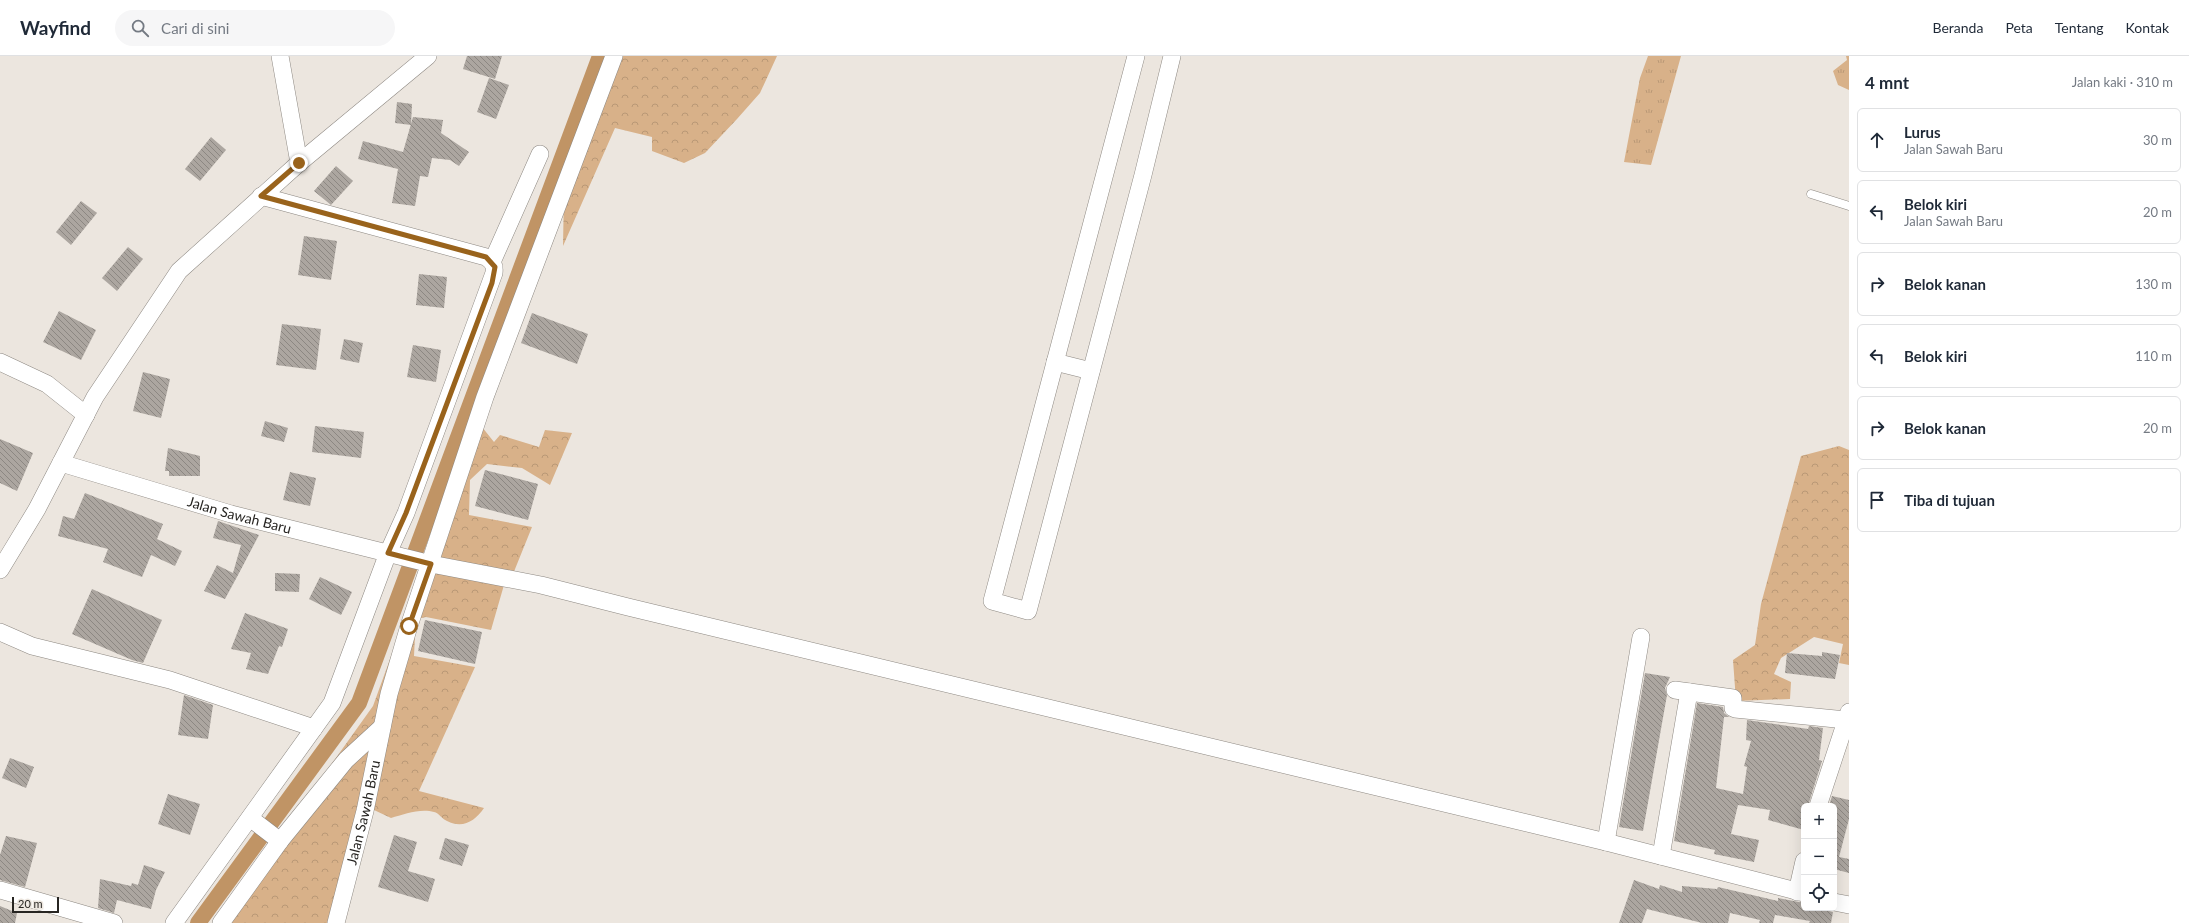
<!DOCTYPE html>
<html lang="id">
<head>
<meta charset="utf-8">
<style>
  :root { --surface:#fff; --page:#f6f6f7; --text:#1f2937; --muted:#747a83; --line:#e0e1e3 }
  body { margin:0; font-family:Lato,sans-serif; background:var(--page); color:var(--text) }
  .controls { position:absolute; right:12px; bottom:12px; display:grid; overflow:hidden; border-radius:6px; box-shadow:0 4px 16px #0002 }
  .controls button { width:36px; height:36px; display:grid; place-items:center; padding:0; border:0; border-bottom:1px solid var(--line); background:var(--surface); color:var(--text); font:20px sans-serif }
  .scale { position:absolute; left:12px; bottom:10px; width:47px; box-sizing:border-box; padding-left:4px; border:2px solid #272522; border-top:0; font-size:11px; line-height:14px; white-space:nowrap; color:#272522; -webkit-text-stroke:3px #ece6df; paint-order:stroke }
  .stop { position:absolute; width:12px; height:12px; margin:-9px; border:3px solid #99631c; border-radius:50%; background:#fff }
  .stop.end { background:#99631c; border-color:#fff; box-shadow:0 1px 4px #0008 }
  .list { margin:0; padding:0; list-style:none }
  h2 { display:flex; justify-content:space-between; align-items:center; height:52px; margin:0; padding:0 16px; font-size:17px }
  h2 small { font-size:13px; font-weight:400; color:var(--muted) }
  .list li { display:grid; grid-template-columns:26px 1fr auto; gap:12px; align-items:center; box-sizing:border-box; height:64px; margin:0 8px 8px; padding:0 8px; border:1px solid var(--line); border-radius:6px }
  .list b { display:block; font-size:15px; white-space:nowrap }
  .list p { margin:0; font-size:13px; white-space:nowrap; color:var(--muted) }
  .list em { font-size:13px; font-style:normal; color:var(--muted) }
  .icon { flex:none; width:22px; height:22px; fill:none; stroke:currentColor; stroke-width:2; stroke-linecap:round; stroke-linejoin:round }
  .map { position:relative; flex:none; width:1849px; height:867px; overflow:hidden }
  header { display:flex; align-items:center; gap:24px; box-sizing:border-box; height:56px; padding:0 20px; background:var(--surface); border-bottom:1px solid var(--line) }
  header strong { font-size:19px }
  nav { display:flex; gap:22px; margin-inline-start:auto; font-size:14px }
  .search { width:280px; height:36px; background:var(--page); display:flex; align-items:center; gap:10px; box-sizing:border-box; padding:0 14px; border-radius:22px; color:var(--muted); font-size:15px }
  main { display:flex }
  aside { flex:1; background:var(--surface) }
  .map>svg:first-child { display:block }
  .grass { fill:url(#grass-tufts) }
  .forest { fill:url(#forest-crowns) }
  .lines { fill:none; stroke-linecap:round; stroke-linejoin:round }
  .canal { stroke:#c09465; stroke-width:16 }
  .building { fill:url(#building-back-hatch) }
  .service-casing { stroke:#8d8882; stroke-width:9 }
  .minor-casing { stroke:#8d8882; stroke-width:18 }
  .service { stroke:#fff; stroke-width:8 }
  .minor { stroke:#fff; stroke-width:17 }
  .route { stroke:#99631c; stroke-width:5 }
  .labels { text-anchor:middle; stroke-width:4; stroke-linejoin:round; paint-order:stroke }
  .street-label { font-size:14px; fill:#272522; stroke:#ece6df }
</style>
</head>
<body>
<header>
<strong>Wayfind</strong>
<div class="search"><svg class="icon" aria-label="search" viewBox="0 0 24 24"><circle cx="10" cy="10" r="6"/><path d="M15 15l6 6"/></svg>Cari di sini</div>
<nav><a>Beranda</a><a>Peta</a><a>Tentang</a><a>Kontak</a></nav>
</header>
<main>
<div class="map">
<svg width="1849" height="867" viewBox="0 0 1849 867">
  <defs>
    <pattern id="grass-tufts" width="24" height="20" patternUnits="userSpaceOnUse"><rect width="24" height="20" fill="#d8b189"/><path d="M3 7l-1-3M5 7V3M7 7l1-3M15 17l-1-3M17 17v-4M19 17l1-3" fill="none" stroke="#b99876"/></pattern>
    <pattern id="forest-crowns" width="20" height="18" patternUnits="userSpaceOnUse"><rect width="20" height="18" fill="#d8b189"/><path d="M2 6a3 3 0 1 1 6 0M12 15a3 3 0 1 1 6 0" fill="none" stroke="#b99876"/></pattern>
    <pattern id="building-back-hatch" width="6" height="6" patternUnits="userSpaceOnUse"><rect width="6" height="6" fill="#aca6a0"/><path d="M-1 5l2 2M0 0l6 6M5-1l2 2" fill="none" stroke="#8c8782"/></pattern>
  </defs>
  <rect width="100%" height="100%" fill="#ece6df"/>
  <path class="grass" d="M1648 0H1681L1651 109 1624 106 1640 22Z
    M1846 0H1849V34L1838 29 1833 15 1847 4Z"/>
  <path class="forest" d="M616 0H777L760 37 737 63 705 97 684 107 652 95V81L615 72 563 190 564 135Z
    M482 371 494 386 500 379 539 391 545 374 572 377 550 429 522 412 487 408 470 424 469 459 532 471 511 523 506 522 491 574 426 561 417 563Z
    M1839 390 1849 394V609L1839 607 1843 588 1814 581 1781 602 1774 618 1791 626 1790 643 1736 645 1733 604 1755 589 1761 548 1801 400Z
    M415 580 414 600 475 611 419 735 484 752C475 765 463 773 447 765 442 763 439 757 434 756 421 752 404 758 391 762L374 754 371 750 393 638Z
    M398 581 330 867H215L263 804 373 650Z"/>
  <g class="lines">
    <path class="canal" d="M198 867 359 647 600 0"/>
  </g>
  <path class="building" d="M467 0H502L495 23 463 13Z
    M489 22 509 29 496 63 477 56Z
    M397 46 412 48 411 69 395 67Z
    M413 61 443 64 441 77 469 96 459 110 450 104 432 102 428 121 420 120 415 150 392 147 398 113 358 103 363 85 403 96Z
    M211 81 226 94 200 125 185 113Z
    M336 110 353 125 331 149 314 135Z
    M81 145 97 157 71 189 56 176Z
    M304 180 337 185 331 224 298 219Z
    M128 191 143 203 117 235 102 222Z
    M419 218 447 221 444 252 416 249Z
    M59 255 96 274 81 304 43 286Z
    M532 257 588 278 577 308 521 287Z
    M282 268 321 273 316 314 276 309Z
    M344 283 363 287 359 307 340 303Z
    M413 289 441 294 436 326 407 321Z
    M143 316 170 323 161 362 133 355Z
    M265 365 288 372 284 386 261 380Z
    M315 370 364 376 361 402 312 396Z
    M0 383 33 397 17 435 0 427Z
    M168 392 200 400V420H169V415H165Z
    M485 414 538 428 528 464 475 450Z
    M290 416 316 422 310 450 283 444Z
    M85 437 163 468 157 483 182 495 175 510 151 499 142 521 103 506 108 493 58 480 63 460 74 463Z
    M218 465 259 479 238 519 234 518 238 519 225 543 204 535 217 509 233 517 241 489 213 482Z
    M275 517 300 518 299 536 275 535Z
    M320 521 352 536 341 559 309 543Z
    M92 533 162 564 143 607 132 604 72 578Z
    M245 557 288 573 282 591 279 590 268 618 246 613 251 597 231 593Z
    M425 564 482 576 475 608 418 595Z
    M1822 596 1840 599 1835 623 1785 617 1787 597 1822 600Z
    M1645 617 1670 621 1665 632 1667 639 1643 775 1619 771Z
    M184 639 213 649 208 683 178 679Z
    M1697 647 1723 651 1724 657 1729 661H1724L1716 732 1743 738 1747 711 1744 710 1751 685 1746 684 1747 664 1808 673 1809 670 1823 672 1819 704 1822 705 1808 750H1804V774L1768 764 1770 754 1738 749 1731 778 1759 784 1754 806 1714 798 1715 794 1674 785Z
    M10 702 34 711 26 732 2 722Z
    M168 738 200 748 190 779 158 768Z
    M1832 740 1849 744V763L1839 801 1849 803V817L1834 813V750H1829Z
    M394 779 417 786 408 815 435 823 428 846 378 831Z
    M6 780 37 787 25 831 0 824V799Z
    M445 782 469 789 462 810 439 803Z
    M144 809 165 816 156 834 151 853 117 844 114 857 98 852 100 823 131 830 132 827 138 829Z
    M1634 824 1659 833 1660 829 1682 836V830L1717 833 1718 831 1778 845V842L1804 847V852H1816L1833 856 1831 867H1809L1810 865 1775 859 1773 867H1759L1760 864 1730 857 1728 867H1702L1647 853 1642 867H1619Z
    M0 850 17 857 15 867H0Z"/>
  <g class="lines">
    <g class="service-casing">
      <path id="service" d="M1811 138 1849 150"/>
    </g>
    <g class="minor-casing">
      <g id="minor">
        <path d="M280 0 299 107"/>
        <path d="M1136 0 992 545 1028 555 1143 119 1172 0"/>
        <path d="M492 206 540 98"/>
        <path d="M0 306 47 328 86 359"/>
        <path d="M1055 306 1091 315"/>
        <path id="s1" d="M61 407 231 458 431 508 541 529 628 551 1606 786 1804 837"/>
        <path d="M0 514 37 453 95 341 179 215 299 107 428 0"/>
        <path d="M0 576 32 590 170 624 314 672"/>
        <path d="M1675 634 1733 642V652L1735 653 1846 664"/>
        <path d="M1818 750 1849 656"/>
        <path d="M250 762 280 785"/>
        <path d="M1606 786 1641 581"/>
        <path d="M1661 800 1689 636"/>
        <path d="M0 834 114 867"/>
        <path d="M1797 836 1804 805"/>
        <path d="M1834 846 1849 849"/>
        <path d="M174 867 332 647 388 497 406 457 494 217C495 209 493 206 486 201L261 140"/>
        <path d="M221 867 280 785 346 704 382 671"/>
        <path id="s2" d="M336 867 365 755 389 638 409 570 485 341 614 0"/>
      </g>
    </g>
    <use href="#service" class="service"/>
    <use href="#minor" class="minor"/>
  </g>
  <g class="lines">
    <path class="route" d="M299 107 261 140 486 201 495 211 492 227 406 457 388 497 431 508 409 570"/>
  </g>
  <g class="labels">
    <g class="street-label">
      <text dy="5" stroke="none"><textPath href="#s1" startOffset="186">Jalan Sawah Baru</textPath></text>
      <text dy="5" stroke="none"><textPath href="#s2" startOffset="114">Jalan Sawah Baru</textPath></text>
    </g>
  </g>
</svg>
<div class="controls">
<button>+</button>
<button>−</button>
<button><svg class="icon" aria-label="locate" viewBox="0 0 24 24"><circle cx="12" cy="12" r="6"/><path d="M12 2v4M12 18v4M2 12h4M18 12h4"/></svg></button>
</div>
<div class="scale">20 m</div>
<div class="stop" style="left:409px;top:570px"></div>
<div class="stop end" style="left:299px;top:107px"></div>
</div>
<aside>
<h2>4 mnt<small>Jalan kaki · 310 m</small></h2>
<ul class="list">
<li><svg class="icon" aria-label="ahead" viewBox="0 0 24 24"><path d="M12 20V5M6 11l6-6 6 6"/></svg><div><b>Lurus</b><p>Jalan Sawah Baru</p></div><em>30 m</em></li>
<li><svg class="icon" aria-label="left" viewBox="0 0 24 24"><path d="M17 20v-9H6M10 6l-5 5 5 5"/></svg><div><b>Belok kiri</b><p>Jalan Sawah Baru</p></div><em>20 m</em></li>
<li><svg class="icon" aria-label="right" viewBox="0 0 24 24"><path d="M7 20v-9h11M14 6l5 5-5 5"/></svg><div><b>Belok kanan</b></div><em>130 m</em></li>
<li><svg class="icon" aria-label="left" viewBox="0 0 24 24"><path d="M17 20v-9H6M10 6l-5 5 5 5"/></svg><div><b>Belok kiri</b></div><em>110 m</em></li>
<li><svg class="icon" aria-label="right" viewBox="0 0 24 24"><path d="M7 20v-9h11M14 6l5 5-5 5"/></svg><div><b>Belok kanan</b></div><em>20 m</em></li>
<li><svg class="icon" aria-label="arrive" viewBox="0 0 24 24"><path d="M6 21V4h12l-3 4 3 4H6"/></svg><div><b>Tiba di tujuan</b></div></li>
</ul>
</aside>
</main>
</body>
</html>
